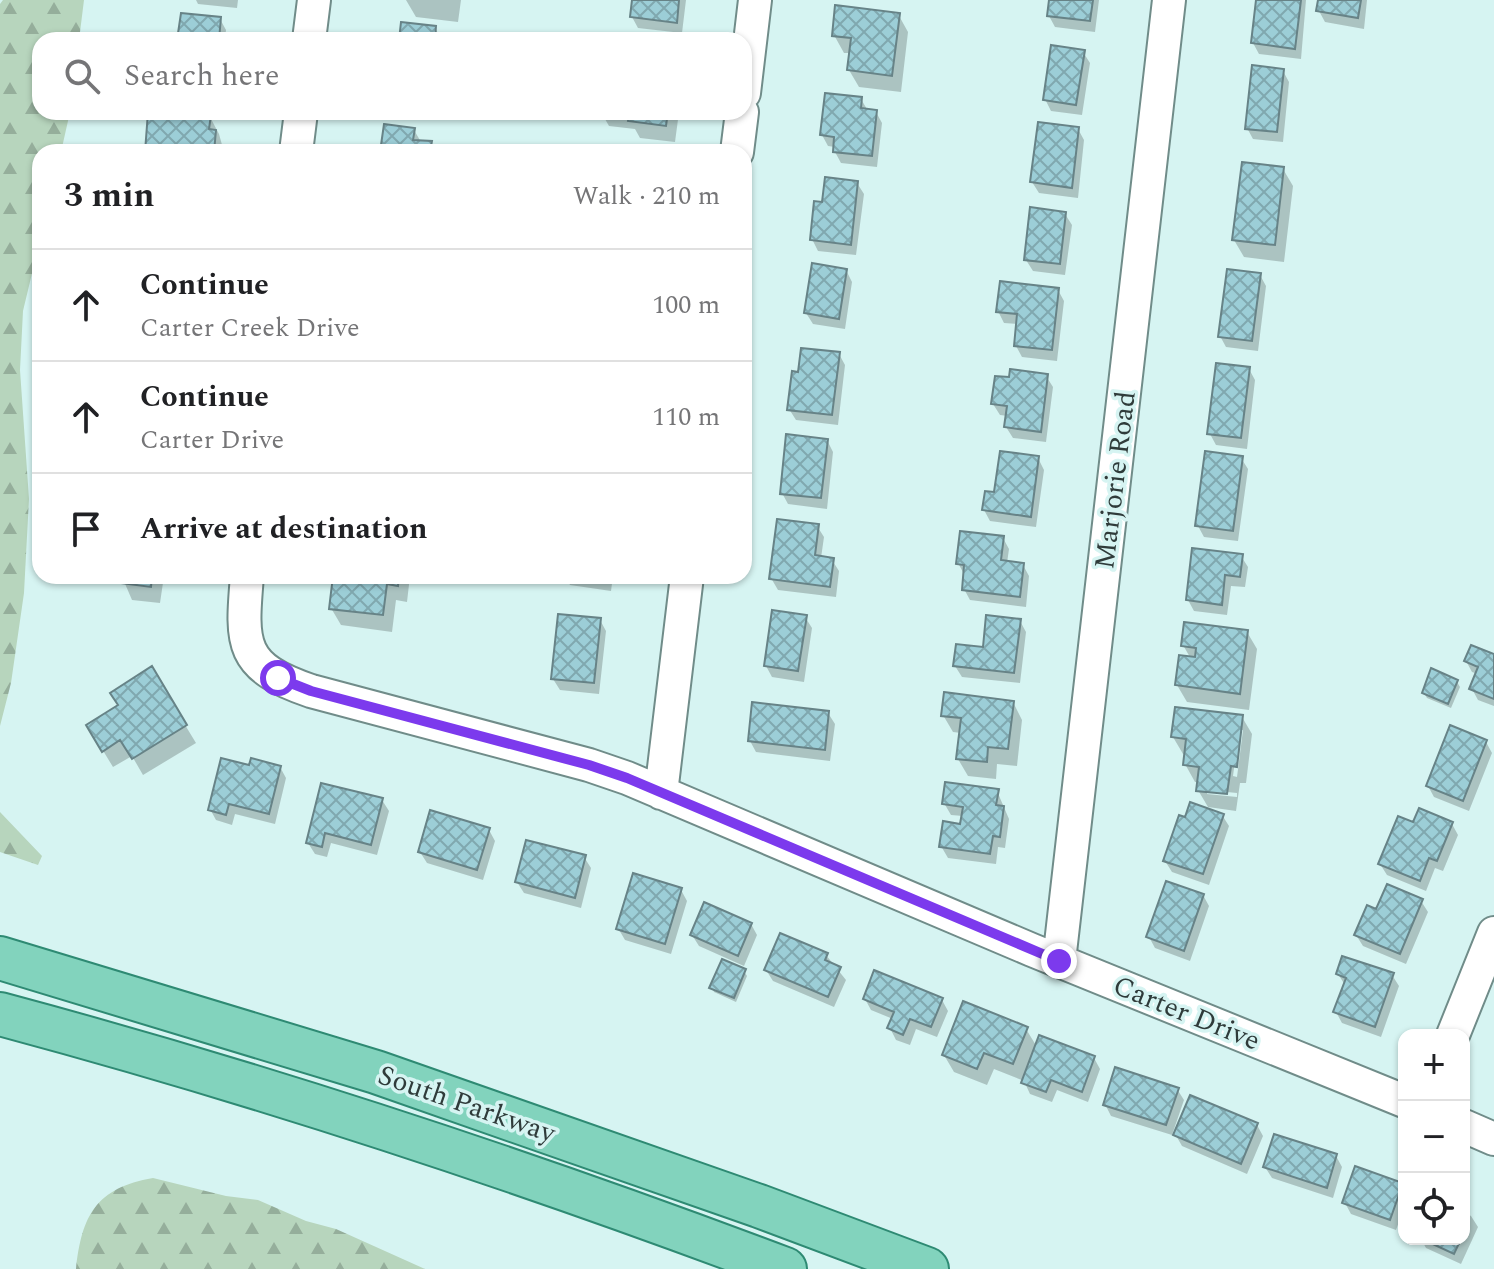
<!DOCTYPE html>
<html lang="en">
<head>
<meta charset="utf-8">
<style>
  :root { --surface:#fff; --page:#f2f2f2; --text:#202124; --muted:#757577; --line:#e0e0e0 }
  body { margin:0; font-family:Spectral,serif; background:var(--page); color:var(--text) }
  .controls { position:absolute; right:24px; bottom:24px; display:grid; overflow:hidden; border-radius:16px; box-shadow:0 2px 6px #0004 }
  .controls button { width:72px; height:72px; display:grid; place-items:center; padding:0; border:0; border-bottom:2px solid var(--line); background:var(--surface); color:var(--text); font:40px sans-serif }
  .stop { position:absolute; width:24px; height:24px; margin:-18px; border:6px solid #7c3aed; border-radius:50%; background:#fff }
  .stop.end { background:#7c3aed; border-color:#fff; box-shadow:0 2px 8px #0008 }
  .list { margin:0; padding:0; list-style:none }
  h2 { display:flex; justify-content:space-between; align-items:center; height:104px; margin:0; padding:0 32px; font-size:34px }
  h2 small { font-size:26px; font-weight:400; color:var(--muted) }
  .list li { display:grid; grid-template-columns:52px 1fr auto; gap:24px; align-items:center; box-sizing:border-box; height:112px; padding:0 32px; border-top:2px solid var(--line) }
  .list b { display:block; font-size:30px; white-space:nowrap }
  .list p { margin:0; font-size:26px; white-space:nowrap; color:var(--muted) }
  .list em { font-size:26px; font-style:normal; color:var(--muted) }
  .icon { flex:none; width:44px; height:44px; fill:none; stroke:currentColor; stroke-width:2; stroke-linecap:round; stroke-linejoin:round }
  .map { position:relative; flex:none; width:1494px; height:1269px; overflow:hidden }
  .search { position:absolute; background:var(--surface); box-shadow:0 2px 6px #0004; left:32px; top:32px; width:720px; height:88px; display:flex; align-items:center; gap:20px; box-sizing:border-box; padding:0 28px; border-radius:24px; color:var(--muted); font-size:30px }
  .panel { position:absolute; background:var(--surface); box-shadow:0 2px 6px #0004; left:32px; top:144px; width:720px; height:440px; border-radius:24px }
  .map>svg:first-child { display:block }
  .forest { fill:url(#forest-firs) }
  .shadow { fill:#0003; fill-rule:evenodd }
  .building { fill:url(#building-cross-hatch); stroke:#678387; stroke-width:2 }
  .lines { fill:none; stroke-linecap:round; stroke-linejoin:round }
  .minor-casing { stroke:#708c89; stroke-width:36 }
  .major-casing { stroke:#2e8a73; stroke-width:46 }
  .minor { stroke:#fff; stroke-width:32 }
  .major { stroke:#82d3bd; stroke-width:42 }
  .route { stroke:#7c3aed; stroke-width:10 }
  .labels { text-anchor:middle; stroke-width:7; stroke-linejoin:round; paint-order:stroke }
  .street-label { font-size:28px; fill:#2f3b3a; stroke:#d6f4f2 }
</style>
</head>
<body>
<div class="map">
<svg width="1494" height="1269" viewBox="0 0 1494 1269">
  <defs>
    <pattern id="forest-firs" width="22" height="20" patternUnits="userSpaceOnUse" patternTransform="scale(2)"><rect width="22" height="20" fill="#b7d5bd"/><path d="M5 1l3.5 6h-7zM16 11l3.5 6h-7z" fill="#95ae9b"/></pattern>
    <pattern id="building-cross-hatch" width="8" height="8" patternUnits="userSpaceOnUse" patternTransform="scale(2)"><rect width="8" height="8" fill="#9cced7"/><path d="M0 0l8 8M0 8l8-8" fill="none" stroke="#80a8af"/></pattern>
  </defs>
  <rect width="100%" height="100%" fill="#d6f4f2"/>
  <path class="forest" d="M3 0H84L79 40H40V112H70L61 152H40V240L23 311 20 370 29 499 24 593 11 683 0 726V4Z
    M0 812 42 856 38 865 0 852Z
    M153 1178 226 1196 258 1200 306 1221 336 1229 425 1269H76C82 1215 96 1188 153 1178Z"/>
  <path class="shadow" d="M196 0H238L237 8 198 4Z
    M406 0H461L458 22 416 17Z
    M634 0H686L682 33 638 28 632 17Z
    M1051 0H1099L1095 32 1055 27 1049 16Z
    M1258 0H1306L1301 59 1259 54 1253 43Z
    M1320 0H1367L1364 29 1325 22 1319 11Z
    M898 14 908 32 901 92 859 87 849 70 852 53H844L834 35Z
    M220 19 226 30 225 40H179Z
    M435 28 442 40H401Z
    M1083 52 1090 63 1082 115 1051 111 1045 99Z
    M1283 71 1289 82 1283 142 1253 139 1247 128Z
    M861 99 868 111 876 112 882 123 877 167 841 163 835 152V147L828 146 822 135Z
    M150 112 210 117 219 134 224 152H147Z
    M601 112H679L675 142 640 138 635 129 609 126Z
    M1078 129 1084 140 1078 198 1039 193 1032 182Z
    M414 130 421 142 430 143 435 152H382Z
    M1283 169 1293 186 1284 262 1244 257 1234 240Z
    M857 183 864 194 856 255 818 251 812 239 824 204Z
    M1065 214 1072 225 1065 275 1033 271 1026 260Z
    M846 270 852 282 845 329 813 324 806 313Z
    M1260 275 1266 286 1258 351 1226 347 1220 336Z
    M1058 290 1064 301 1057 361 1022 357 1016 346 1018 324 1004 323 998 311Z
    M839 354 845 365 838 425 796 420 789 409 800 375Z
    M1249 369 1255 380 1247 449 1216 445 1210 434Z
    M1046 376 1053 387 1046 442 1013 438 1006 427 1008 416 1000 415 993 404Z
    M827 440 833 452 827 509 788 504 782 493Z
    M1038 458 1044 470 1036 527 990 521 984 510 996 494Z
    M1241 458 1248 469 1238 541 1204 537 1198 526Z
    M817 526 824 537 821 558 832 560 839 571 836 597 778 590 771 578Z
    M1003 538 1009 549 1007 563 1023 565 1029 576 1026 607 970 600 964 589V574L958 563Z
    M1241 556 1248 567 1245 587 1231 586 1227 615 1194 611 1188 600Z
    M98 576H164L160 603 132 600 123 579Z
    M335 576H410L407 602 396 600 392 632 341 625 331 608Z
    M565 576H613L611 591 570 585Z
    M805 617 812 628 804 682 772 677 766 666Z
    M600 620 606 631 599 694 560 690 553 679Z
    M1020 621 1026 632 1020 683 962 677 955 666 984 649Z
    M1247 632 1257 649 1249 710 1187 702 1177 685 1191 659 1183 645Z
    M1494 657V706L1478 700 1472 689 1478 674 1472 672 1466 661Z
    M151 669 196 743 143 775 132 756 113 767 88 726 120 706Z
    M1457 682 1460 687 1451 708 1427 698 1424 693Z
    M1013 702 1022 720 1017 766 997 764 996 779 968 776 958 759 961 733 953 732 943 715Z
    M828 713 835 724 830 761 756 752 750 741Z
    M1242 717 1252 734 1246 783H1240L1236 811 1208 807 1198 790 1199 782H1195L1185 764 1186 754H1183L1173 737ZM1239 730H1243L1237 777 1233 776ZM1207 790 1237 793V797L1207 794Z
    M1486 742 1492 753 1469 811 1434 797 1428 786Z
    M280 767 286 778 275 824 235 814 232 825 216 820 210 809 250 768Z
    M997 791 1009 819 1005 848 998 847 996 864 948 858 941 846 962 826 963 816 951 815 944 803Z
    M382 800 389 811 377 855 331 843 327 857 315 854 308 843Z
    M1222 815 1229 826 1209 885 1172 872 1165 861Z
    M1452 824 1458 835 1443 871 1435 868 1426 891 1387 875 1380 864 1414 825Z
    M489 830 495 841 483 880 427 863 420 852Z
    M584 857 591 868 581 908 524 893 517 882Z
    M681 890 687 901 671 954 625 940 618 928Z
    M1203 895 1209 906 1190 961 1155 948 1149 937Z
    M1421 901 1428 912 1406 964 1363 946 1356 935 1378 912Z
    M751 924 757 935 744 966 699 946 692 935Z
    M826 955 846 980 834 1007 773 981 766 970Z
    M744 971 747 976 736 1002 714 992 712 987Z
    M1338 974 1392 975 1399 986 1381 1037 1342 1023 1336 1012 1345 985Z
    M865 999 942 1000 948 1011 937 1037 916 1029 910 1045 896 1040 890 1028 893 1019 871 1010Z
    M1026 1029 1037 1047 1094 1058 1100 1069 1088 1102 1057 1090 1052 1102 1030 1094 1024 1081 994 1069 987 1085 954 1072 944 1055Z
    M1177 1089 1184 1100 1172 1135 1111 1116 1105 1104Z
    M1257 1125 1263 1136 1247 1174 1182 1146 1174 1132Z
    M1336 1156 1342 1167 1333 1198 1272 1178 1265 1167Z
    M1402 1185 1404 1208 1396 1230 1351 1214 1345 1203Z
    M1464 1212 1471 1216 1478 1227 1461 1264 1426 1248 1421 1239H1464Z"/>
  <path class="building" d="M632 0H679L677 23 630 17Z
    M1049 0H1093L1090 21 1047 16Z
    M1256 0H1301L1295 49 1251 43Z
    M1318 0H1361L1358 18 1316 11Z
    M835 5 900 13 892 76 847 70 851 38 832 36Z
    M181 13 221 17 219 40H177Z
    M401 22 436 26 435 40H399Z
    M1051 45 1085 50 1076 105 1043 100Z
    M1252 65 1284 69 1277 132 1245 129Z
    M825 93 862 97 861 108 877 110 872 156 833 152 834 137 820 135Z
    M148 112 211 115 209 129 216 130 214 152H145Z
    M621 112H668L666 126 628 121 629 113Z
    M1038 122 1079 127 1072 188 1030 182Z
    M384 124 415 128 413 140 432 141 430 152H380Z
    M1242 162 1284 167 1275 245 1232 240Z
    M825 177 858 181 851 245 810 240 814 201 822 202Z
    M1030 207 1066 212 1060 264 1024 260Z
    M812 263 847 269 839 319 804 313Z
    M1227 269 1261 273 1252 341 1218 337Z
    M1000 281 1059 288 1052 350 1014 346 1017 314 996 312Z
    M801 348 840 352 832 415 787 410 792 371 798 372Z
    M1216 363 1250 367 1241 438 1207 434Z
    M1010 369 1048 374 1041 432 1004 427 1007 406 991 404 995 376 1009 377Z
    M786 434 828 439 821 498 780 494Z
    M1000 451 1039 456 1031 517 982 510 985 491 994 492Z
    M1205 451 1243 456 1233 531 1195 526Z
    M777 519 819 524 815 555 834 558 830 587 769 579Z
    M960 531 1004 536 1001 560 1024 563 1020 597 962 590 964 565 956 564Z
    M1192 548 1243 554 1240 577 1225 575 1222 605 1186 600Z
    M121 576H152L151 587 120 583Z
    M333 576H399L398 586 387 584 383 615 329 609Z
    M772 610 807 615 798 671 764 666Z
    M558 614 601 618 594 683 551 679Z
    M986 615 1021 619 1014 673 953 666 956 644 983 647Z
    M1184 622 1248 630 1240 694 1175 685 1179 655 1195 657 1196 648 1181 646Z
    M1471 645 1494 654V699L1469 689 1478 667 1464 661Z
    M152 666 187 725 132 759 120 740 102 752 86 725 118 705 110 693Z
    M1431 668 1458 680 1448 704 1422 693Z
    M944 692 1014 701 1008 749 988 747 987 762 956 759 961 718 941 716Z
    M752 702 829 711 825 750 748 741Z
    M1175 707 1243 715 1237 767 1231 766 1227 794 1196 791 1199 767 1183 765 1186 739 1171 737Z
    M1450 725 1487 740 1463 801 1426 786Z
    M221 758 249 765 251 758 281 766 269 814 229 804 226 815 208 810Z
    M945 782 999 789 996 805 1004 806 1000 837 993 836 990 854 939 847 943 821 960 824 963 807 942 804Z
    M321 783 383 798 371 845 325 833 322 847 306 843Z
    M1190 802 1224 814 1203 874 1163 861 1179 815 1185 817Z
    M1419 808 1453 822 1437 861 1429 858 1420 881 1378 864 1398 816 1413 822Z
    M430 810 490 828 477 870 418 852Z
    M526 840 586 855 575 898 515 882Z
    M633 873 682 888 665 944 616 929Z
    M1166 881 1204 894 1184 951 1146 937Z
    M1387 884 1423 899 1400 954 1354 935 1367 905 1376 909Z
    M704 902 752 923 738 956 690 935Z
    M780 933 828 953 825 960 841 967 828 997 764 970Z
    M1342 956 1394 973 1375 1027 1333 1012 1346 978 1336 974Z
    M722 959 746 969 734 998 709 988Z
    M874 970 943 998 931 1027 910 1019 903 1035 887 1028 894 1012 863 999Z
    M963 1001 1028 1027 1013 1064 984 1053 977 1069 942 1055Z
    M1039 1035 1095 1056 1082 1092 1051 1080 1046 1092 1021 1083Z
    M1115 1067 1179 1088 1166 1125 1103 1105Z
    M1190 1095 1258 1123 1241 1164 1173 1135Z
    M1274 1134 1337 1154 1327 1188 1263 1167Z
    M1355 1166 1403 1183 1390 1220 1342 1203Z
    M1422 1239H1461L1454 1254Z"/>
  <g class="lines">
    <g class="minor-casing">
      <path id="minor" d="M309 40 314 0
        M744 93 755 0
        M296 152 301 112
        M737 152 742 112
        M247 576C241 645 240 667 311 691L589 765 627 778 1032 950 1404 1101
        M661 793 687 576
        M1059 961 1169 0
        M1453 1035 1494 933
        M1464 1126 1494 1139"/>
    </g>
    <g class="major-casing">
      <path id="major" d="M0 958 376 1072 759 1206 927 1269
        M0 1014C265 1085 528 1172 785 1269"/>
    </g>
    <use href="#minor" class="minor"/>
    <use href="#major" class="major"/>
  </g>
  <g class="lines">
    <path class="route" d="M278 678 311 691 589 765 627 778 1059 961"/>
  </g>
  <g class="labels">
    <g class="street-label">
      <text transform="translate(1114 480) rotate(-83)" y="10">Marjorie Road</text>
      <text transform="translate(1187 1012) rotate(22)" y="10">Carter Drive</text>
      <text transform="translate(467 1103) rotate(19)" y="10">South Parkway</text>
    </g>
  </g>
</svg>
<div class="controls">
<button>+</button>
<button>−</button>
<button><svg class="icon" aria-label="locate" viewBox="0 0 24 24"><circle cx="12" cy="12" r="6"/><path d="M12 2v4M12 18v4M2 12h4M18 12h4"/></svg></button>
</div>
<div class="stop" style="left:278px;top:678px"></div>
<div class="stop end" style="left:1059px;top:961px"></div>
<div class="search"><svg class="icon" aria-label="search" viewBox="0 0 24 24"><circle cx="10" cy="10" r="6"/><path d="M15 15l6 6"/></svg>Search here</div>
<section class="panel">
<h2>3 min<small>Walk · 210 m</small></h2>
<ul class="list">
<li><svg class="icon" aria-label="ahead" viewBox="0 0 24 24"><path d="M12 20V5M6 11l6-6 6 6"/></svg><div><b>Continue</b><p>Carter Creek Drive</p></div><em>100 m</em></li>
<li><svg class="icon" aria-label="ahead" viewBox="0 0 24 24"><path d="M12 20V5M6 11l6-6 6 6"/></svg><div><b>Continue</b><p>Carter Drive</p></div><em>110 m</em></li>
<li><svg class="icon" aria-label="arrive" viewBox="0 0 24 24"><path d="M6 21V4h12l-3 4 3 4H6"/></svg><div><b>Arrive at destination</b></div></li>
</ul>
</section>
</div>
</body>
</html>
